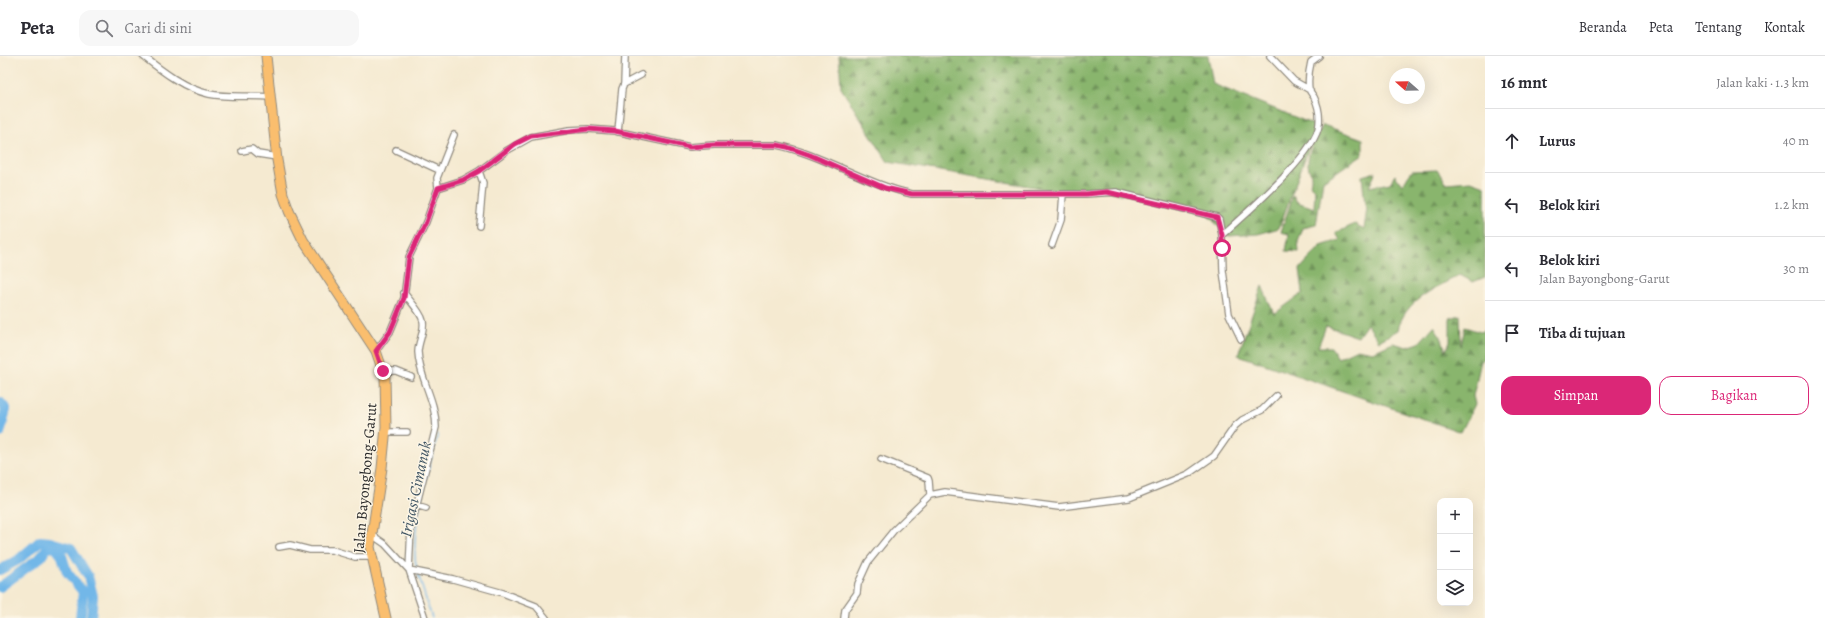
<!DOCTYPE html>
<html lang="id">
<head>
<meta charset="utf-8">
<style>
  :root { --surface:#fff; --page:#f7f7f7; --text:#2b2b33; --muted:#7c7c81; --line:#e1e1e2; --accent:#db2777 }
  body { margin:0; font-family:Alegreya,serif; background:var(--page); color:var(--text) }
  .controls { position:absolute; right:12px; bottom:12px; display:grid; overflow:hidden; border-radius:8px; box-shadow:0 4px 16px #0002 }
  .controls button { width:36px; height:36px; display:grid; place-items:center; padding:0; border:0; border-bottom:1px solid var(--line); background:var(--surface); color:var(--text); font:20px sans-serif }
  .compass { position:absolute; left:1389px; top:12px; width:36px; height:36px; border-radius:50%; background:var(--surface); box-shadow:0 4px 16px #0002; rotate:290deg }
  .stop { position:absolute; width:12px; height:12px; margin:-9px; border:3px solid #db2777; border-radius:50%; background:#fff }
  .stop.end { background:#db2777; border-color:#fff; box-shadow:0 1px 4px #0008 }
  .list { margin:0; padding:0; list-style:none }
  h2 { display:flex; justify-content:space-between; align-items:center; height:52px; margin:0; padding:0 16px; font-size:17px }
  h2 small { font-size:13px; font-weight:400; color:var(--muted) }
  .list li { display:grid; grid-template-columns:26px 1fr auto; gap:12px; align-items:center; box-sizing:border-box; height:64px; padding:0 16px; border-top:1px solid var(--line) }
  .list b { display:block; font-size:15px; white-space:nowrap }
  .list p { margin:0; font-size:13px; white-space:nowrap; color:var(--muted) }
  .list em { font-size:13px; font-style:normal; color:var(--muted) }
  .actions { display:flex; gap:8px; padding:12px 16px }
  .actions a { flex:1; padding:9px 0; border:1px solid var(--accent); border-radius:12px; text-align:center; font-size:14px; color:var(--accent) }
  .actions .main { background:var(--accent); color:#fff }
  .icon { flex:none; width:22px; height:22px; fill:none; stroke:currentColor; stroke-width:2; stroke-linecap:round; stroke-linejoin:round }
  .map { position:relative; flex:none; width:1485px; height:562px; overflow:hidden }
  header { display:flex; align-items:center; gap:24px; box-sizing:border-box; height:56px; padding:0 20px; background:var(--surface); border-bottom:1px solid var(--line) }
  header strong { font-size:19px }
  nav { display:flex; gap:22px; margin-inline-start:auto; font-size:14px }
  .search { width:280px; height:36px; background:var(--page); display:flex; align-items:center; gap:10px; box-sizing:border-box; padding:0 14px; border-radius:12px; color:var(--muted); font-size:15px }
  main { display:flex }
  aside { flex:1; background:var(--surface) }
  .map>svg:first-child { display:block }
  .forest { fill:url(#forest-firs); stroke:#5a704c }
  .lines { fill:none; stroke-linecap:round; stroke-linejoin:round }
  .stream { stroke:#72b7e8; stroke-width:1.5 }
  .river { stroke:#72b7e8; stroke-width:10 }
  .street-casing { stroke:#908a7e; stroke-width:8 }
  .primary-casing { stroke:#908a7e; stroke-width:11 }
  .street { stroke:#fff; stroke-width:5.5 }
  .primary { stroke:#fabe6e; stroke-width:9 }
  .route { stroke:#db2777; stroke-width:5 }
  .labels { text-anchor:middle; stroke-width:3; stroke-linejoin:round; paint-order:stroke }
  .street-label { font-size:15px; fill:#2b2b2b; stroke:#fcf5e5 }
  .water-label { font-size:16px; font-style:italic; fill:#405564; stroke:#fcf5e5 }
</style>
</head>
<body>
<header>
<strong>Peta</strong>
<div class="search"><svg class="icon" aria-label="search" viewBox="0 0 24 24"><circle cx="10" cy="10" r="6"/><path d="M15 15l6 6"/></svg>Cari di sini</div>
<nav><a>Beranda</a><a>Peta</a><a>Tentang</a><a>Kontak</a></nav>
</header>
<main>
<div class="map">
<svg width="1485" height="562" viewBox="0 0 1485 562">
  <defs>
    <pattern id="forest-firs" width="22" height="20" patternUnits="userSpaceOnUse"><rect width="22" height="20" fill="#89b56d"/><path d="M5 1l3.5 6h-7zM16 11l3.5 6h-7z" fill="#70935a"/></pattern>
  </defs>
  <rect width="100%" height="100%" fill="#fcf5e5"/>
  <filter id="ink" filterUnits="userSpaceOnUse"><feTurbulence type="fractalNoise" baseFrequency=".025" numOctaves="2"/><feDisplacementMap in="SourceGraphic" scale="8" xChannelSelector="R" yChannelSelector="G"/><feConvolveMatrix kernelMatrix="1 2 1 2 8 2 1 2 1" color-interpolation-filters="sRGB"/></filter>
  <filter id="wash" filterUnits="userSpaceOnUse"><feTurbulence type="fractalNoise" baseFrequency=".012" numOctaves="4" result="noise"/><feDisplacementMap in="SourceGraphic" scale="16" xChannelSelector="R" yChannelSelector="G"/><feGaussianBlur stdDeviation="0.9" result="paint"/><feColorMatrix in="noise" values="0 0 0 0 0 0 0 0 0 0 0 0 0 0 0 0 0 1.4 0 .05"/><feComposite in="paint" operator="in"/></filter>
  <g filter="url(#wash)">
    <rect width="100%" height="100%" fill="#f5ead1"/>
    <path class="forest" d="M839 0H1208L1213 28 1317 70 1279 172 1258 178 1229 180 1205 157 1107 135 1052 134 888 106 841 32Z
      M1323 69 1363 83V98L1323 125 1316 169 1303 172 1298 186 1299 196 1286 195 1289 178 1281 176 1293 139 1297 146 1314 152 1315 133 1310 129C1313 116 1309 118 1308 108 1307 95 1317 80 1323 69Z
      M1437 114 1446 127 1471 125 1485 130V221L1473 226 1460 219C1435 232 1404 245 1398 274L1379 285 1367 268 1358 281 1326 270 1318 291H1331L1338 302 1357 293 1373 296 1393 287 1407 291 1419 287 1434 270 1441 281 1446 295 1450 285V262L1460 259 1461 290 1465 271 1480 276 1485 274V302L1481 305 1473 340 1475 348 1461 376 1238 299 1262 230 1274 258 1303 237 1300 213 1321 190 1340 184 1336 177 1355 168 1364 173 1367 153 1365 149 1362 120 1376 116 1369 131 1390 127 1395 119 1402 129 1412 115Z"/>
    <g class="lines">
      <path class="stream" d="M417 514C408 478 428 415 438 378
        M418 518 432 562"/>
      <path class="river" d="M0 346 6 353 0 377
        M0 514 18 504 40 485 50 486 71 492 88 520 93 540 91 562
        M0 531 41 501 47 492 55 491 62 500 67 516 83 536 80 562"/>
    </g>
  </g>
  <g filter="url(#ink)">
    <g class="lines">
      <g class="street-casing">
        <path id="street" d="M143 0C162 15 185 33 209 38 228 42 251 39 271 41
          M1270 0 1294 25 1310 34
          M624 28 625 0
          M618 76 622 33 624 28 641 19
          M396 94 439 114
          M242 95 252 93 258 98 277 101
          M479 115 483 127 479 170
          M438 132 437 122 454 79
          M1222 179C1246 157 1317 97 1319 68 1320 59 1318 49 1314 41 1312 38 1310 36 1309 33 1308 25 1309 14 1311 6L1319 0
          M1052 189 1061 164 1063 138
          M404 237C410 245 421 256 423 265 425 275 418 286 418 296 419 322 436 344 436 371L411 471 409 514 425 562
          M376 295 390 276 404 242 409 201 426 166 438 132 463 124 479 115 506 95 531 81 569 74 588 73 615 75 690 91 714 89H777C824 99 865 128 912 138H1086L1116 136 1217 161 1219 163 1222 179 1223 215 1229 258 1241 283
          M383 315H396L411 321
          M385 376H407
          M881 403 928 422 929 425 930 439
          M416 449 426 452
          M372 479 385 488 409 514 453 523 503 537 536 550 546 562
          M279 491 290 489 310 494H332L355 501H371
          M844 562 845 554 857 537 858 528 868 506 894 474 930 439 945 436 1059 451 1129 442 1188 418 1214 400 1235 370 1242 364 1262 354 1276 340"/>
      </g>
      <g class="primary-casing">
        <path id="primary" d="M266 0 277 104 283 138 289 155 303 184 376 295 385 321 386 371 382 412 370 491 386 562"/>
      </g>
      <use href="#street" class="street"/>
      <use href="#primary" class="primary"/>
    </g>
  </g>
  <g class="lines" filter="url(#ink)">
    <path class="route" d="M383 315 376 295 390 276 404 242 409 201 426 166 438 132 463 124 479 115 515 88 531 80 588 73 615 75 690 91 714 89H777L787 91 810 99 885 132 912 138H1086L1107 136 1217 161 1222 179V192"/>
  </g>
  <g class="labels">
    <g class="street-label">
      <text transform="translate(365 422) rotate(-85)" y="5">Jalan Bayongbong-Garut</text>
    </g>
    <g class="water-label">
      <text transform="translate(415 433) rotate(-78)" y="6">Irigasi Cimanuk</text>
    </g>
  </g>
</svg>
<div class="controls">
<button>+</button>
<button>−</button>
<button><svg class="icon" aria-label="layers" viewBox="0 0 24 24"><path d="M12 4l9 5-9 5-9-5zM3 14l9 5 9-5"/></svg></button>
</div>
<svg class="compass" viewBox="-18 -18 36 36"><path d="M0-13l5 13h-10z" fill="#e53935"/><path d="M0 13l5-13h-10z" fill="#7c7c81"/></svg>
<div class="stop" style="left:1222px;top:192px"></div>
<div class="stop end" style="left:383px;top:315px"></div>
</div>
<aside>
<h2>16 mnt<small>Jalan kaki · 1.3 km</small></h2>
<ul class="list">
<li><svg class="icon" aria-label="ahead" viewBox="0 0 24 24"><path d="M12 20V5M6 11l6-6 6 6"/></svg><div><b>Lurus</b></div><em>40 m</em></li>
<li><svg class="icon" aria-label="left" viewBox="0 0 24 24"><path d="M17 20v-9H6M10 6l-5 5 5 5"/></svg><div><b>Belok kiri</b></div><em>1.2 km</em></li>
<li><svg class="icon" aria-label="left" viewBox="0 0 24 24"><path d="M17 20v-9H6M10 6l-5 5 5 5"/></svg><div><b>Belok kiri</b><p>Jalan Bayongbong-Garut</p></div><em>30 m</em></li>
<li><svg class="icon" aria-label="arrive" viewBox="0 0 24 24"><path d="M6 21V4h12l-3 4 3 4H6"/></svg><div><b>Tiba di tujuan</b></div></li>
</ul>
<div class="actions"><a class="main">Simpan</a><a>Bagikan</a></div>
</aside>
</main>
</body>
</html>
